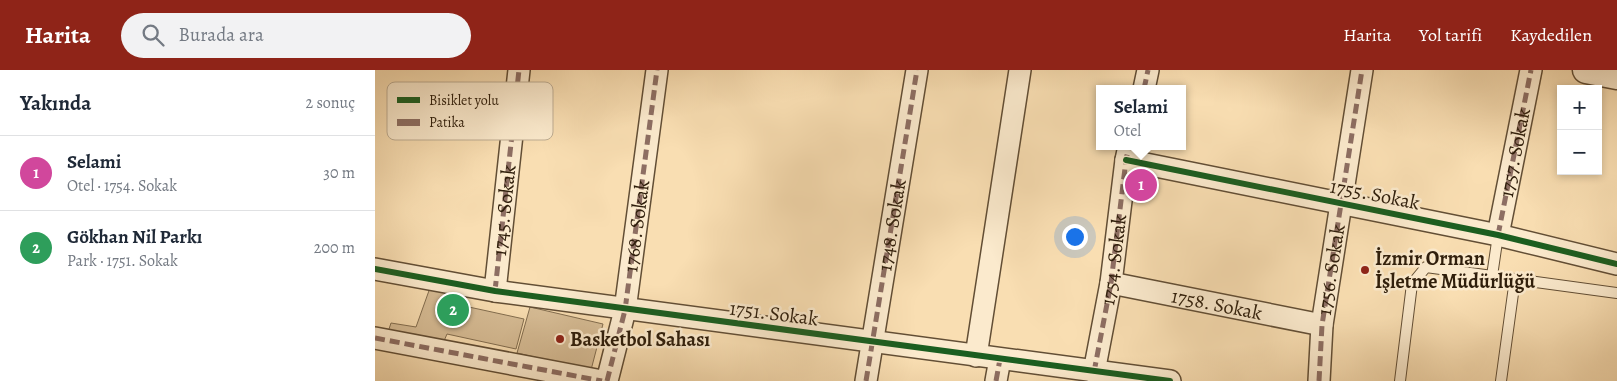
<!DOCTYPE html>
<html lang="tr">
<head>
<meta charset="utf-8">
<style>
  :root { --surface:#fff; --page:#f2f2f3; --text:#1f2937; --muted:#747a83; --line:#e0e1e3; --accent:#8f2418 }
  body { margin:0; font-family:Alegreya,serif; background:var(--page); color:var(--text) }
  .controls { position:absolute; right:15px; top:15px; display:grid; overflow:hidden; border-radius:0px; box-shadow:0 2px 8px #0003 }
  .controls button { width:45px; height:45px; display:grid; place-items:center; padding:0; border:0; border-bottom:1px solid var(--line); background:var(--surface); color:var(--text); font:25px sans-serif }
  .you { position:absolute; left:699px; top:166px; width:18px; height:18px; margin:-12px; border:4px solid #fff; border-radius:50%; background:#1a73e8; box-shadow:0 0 0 8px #1a73e833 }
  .badge { display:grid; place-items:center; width:32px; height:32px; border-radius:50%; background:var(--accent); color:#fff; font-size:16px; font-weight:700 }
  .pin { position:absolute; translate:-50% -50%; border:2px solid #fff; box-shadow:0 1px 5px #0006 }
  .popup { position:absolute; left:721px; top:15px; width:90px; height:65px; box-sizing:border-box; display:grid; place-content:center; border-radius:0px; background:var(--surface); filter:drop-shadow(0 1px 4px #0005); font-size:16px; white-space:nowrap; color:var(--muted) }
  .popup b { font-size:19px; color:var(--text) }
  .popup::after { content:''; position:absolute; left:50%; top:100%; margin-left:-10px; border:10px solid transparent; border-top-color:var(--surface) }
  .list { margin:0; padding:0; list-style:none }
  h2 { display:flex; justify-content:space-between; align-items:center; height:65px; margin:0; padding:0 20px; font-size:21px }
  h2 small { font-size:16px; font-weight:400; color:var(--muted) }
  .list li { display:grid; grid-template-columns:32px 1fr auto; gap:15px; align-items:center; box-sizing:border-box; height:75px; padding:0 20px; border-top:1px solid var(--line) }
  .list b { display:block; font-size:19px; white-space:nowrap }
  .list p { margin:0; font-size:16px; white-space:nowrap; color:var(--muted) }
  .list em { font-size:16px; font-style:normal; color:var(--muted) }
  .icon { flex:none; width:28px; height:28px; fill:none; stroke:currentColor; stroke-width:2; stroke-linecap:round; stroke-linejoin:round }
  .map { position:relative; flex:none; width:1242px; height:311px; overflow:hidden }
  header { display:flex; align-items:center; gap:30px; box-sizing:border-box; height:70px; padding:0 25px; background:var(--accent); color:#fff }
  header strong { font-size:24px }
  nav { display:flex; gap:28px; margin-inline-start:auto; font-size:18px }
  .search { width:350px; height:45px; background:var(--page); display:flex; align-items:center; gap:12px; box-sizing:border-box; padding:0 18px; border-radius:28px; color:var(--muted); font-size:19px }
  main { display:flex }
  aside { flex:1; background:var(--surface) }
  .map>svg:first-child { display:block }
  .green { fill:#d7bd96; stroke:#836e50 }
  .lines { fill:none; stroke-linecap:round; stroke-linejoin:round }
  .service-casing { stroke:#624e35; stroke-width:12 }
  .minor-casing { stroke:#624e35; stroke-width:24 }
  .tertiary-casing { stroke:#624e35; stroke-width:29 }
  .service { stroke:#fbeacd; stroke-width:10 }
  .minor { stroke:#fbeacd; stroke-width:21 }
  .tertiary { stroke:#fbeacd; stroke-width:26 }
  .quiet { stroke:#8d6e63; stroke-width:5; stroke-dasharray:10 5; stroke-linecap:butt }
  .cycleway-casing { stroke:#fbeacd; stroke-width:9 }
  .cycleway { stroke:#1b5e20; stroke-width:6 }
  .poi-dot { fill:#8f2418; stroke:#fbeacd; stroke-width:2 }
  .labels { text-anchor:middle; stroke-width:5; stroke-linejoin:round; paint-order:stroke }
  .street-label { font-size:20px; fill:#2f1e0b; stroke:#fbeacd }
  .poi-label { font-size:20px; font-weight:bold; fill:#2f1e0b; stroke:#fbeacd; text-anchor:start }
  .key { fill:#fbeacd; stroke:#bead93; stroke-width:1 }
  .key-label { font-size:14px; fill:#2f1e0b }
</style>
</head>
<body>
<header>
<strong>Harita</strong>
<div class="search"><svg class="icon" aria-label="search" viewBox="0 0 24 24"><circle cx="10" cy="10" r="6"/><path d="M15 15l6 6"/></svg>Burada ara</div>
<nav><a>Harita</a><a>Yol tarifi</a><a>Kaydedilen</a></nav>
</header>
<main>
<aside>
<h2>Yakında<small>2 sonuç</small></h2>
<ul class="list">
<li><span class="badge" style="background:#d1479c">1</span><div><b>Selami</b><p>Otel · 1754. Sokak</p></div><em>30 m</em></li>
<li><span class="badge" style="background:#2e9e5b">2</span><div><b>Gökhan Nil Parkı</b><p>Park · 1751. Sokak</p></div><em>200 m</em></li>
</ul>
</aside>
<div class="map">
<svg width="1242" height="311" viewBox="0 0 1242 311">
  <rect width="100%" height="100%" fill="#f9deb2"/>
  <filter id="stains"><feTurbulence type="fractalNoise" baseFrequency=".004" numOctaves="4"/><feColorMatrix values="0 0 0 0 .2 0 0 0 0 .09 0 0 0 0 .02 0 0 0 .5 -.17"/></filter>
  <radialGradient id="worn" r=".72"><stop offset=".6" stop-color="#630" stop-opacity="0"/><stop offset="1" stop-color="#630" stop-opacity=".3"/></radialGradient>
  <path class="green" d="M56 215 74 219 71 232 149 249 141 279 72 264 66 278 11 268 16 253 41 257Z
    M155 237 228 254 216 300 142 283Z"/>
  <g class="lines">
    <g class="service-casing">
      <path id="service" d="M1117 206 1123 165
        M1025 311 1037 214 1051 197 1242 223
        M1126 311 1140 209"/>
    </g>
    <g class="minor-casing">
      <g id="minor">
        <path d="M769 19 773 0"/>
        <path d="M751 90 1123 165 1242 194"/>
        <path d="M1123 165 1156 0"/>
        <path d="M0 199 120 221 795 311"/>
        <path id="s1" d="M736 213 947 255"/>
        <path d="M120 221 144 0"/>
        <path d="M0 268 227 311"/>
        <path d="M601 286 645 0"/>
        <path id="s2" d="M719 302 736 213 751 90 754 76"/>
        <path d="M232 311 250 240 282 0"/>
        <path d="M491 311 542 0"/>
        <path d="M621 311 625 289"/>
        <path id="s3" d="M944 311 947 255 987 0"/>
      </g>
    </g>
    <g class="tertiary-casing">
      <path id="tertiary" d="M1211 0 1242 6"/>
    </g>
    <use href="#service" class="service"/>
    <use href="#minor" class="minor"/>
    <use href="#tertiary" class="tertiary"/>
    <g class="quiet">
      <path d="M769 19 773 0"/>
      <path id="s4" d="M1123 165 1156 0"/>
      <path id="s5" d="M120 221 144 0"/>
      <path d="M0 268 227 311"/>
      <path d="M719 302 736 213 751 90 754 76"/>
      <path id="s6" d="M232 311 250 240 282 0"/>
      <path id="s7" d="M491 311 542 0"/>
      <path d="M621 311 625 289"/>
      <path d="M944 311 947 255 987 0"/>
    </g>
    <g class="cycleway-casing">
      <path id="cycleway" d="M751 90 1123 165 1242 194
        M0 199 120 221 795 311"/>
    </g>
    <use href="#cycleway" class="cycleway"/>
  </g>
  <g class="poi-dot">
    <circle cx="990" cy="200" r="5"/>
    <circle cx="185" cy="269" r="5"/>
  </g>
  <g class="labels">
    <g class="street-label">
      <text dy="7" stroke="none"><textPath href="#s4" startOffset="84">1757. Sokak</textPath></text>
      <text transform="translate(1000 124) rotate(11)" y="7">1755. Sokak</text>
      <text dy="7" stroke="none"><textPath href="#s5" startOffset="81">1745. Sokak</textPath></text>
      <text dy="7" stroke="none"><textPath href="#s6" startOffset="158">1768. Sokak</textPath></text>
      <text dy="7" stroke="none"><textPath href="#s7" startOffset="158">1748. Sokak</textPath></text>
      <text dy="7" stroke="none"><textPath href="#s2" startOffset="114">1754. Sokak</textPath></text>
      <text dy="7" stroke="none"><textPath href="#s3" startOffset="112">1756. Sokak</textPath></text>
      <text dy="7" stroke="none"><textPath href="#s1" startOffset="108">1758. Sokak</textPath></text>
      <text transform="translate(399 243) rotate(7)" y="7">1751. Sokak</text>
    </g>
    <g class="poi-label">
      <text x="1000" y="195">İzmir Orman<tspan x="1000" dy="23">İşletme Müdürlüğü</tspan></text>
      <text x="195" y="276">Basketbol Sahası</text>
    </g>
  </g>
  <rect x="12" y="12" width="166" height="58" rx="8" class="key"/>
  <rect x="22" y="27" width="23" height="6" fill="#1b5e20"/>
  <rect x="22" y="49" width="23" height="7" fill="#8d6e63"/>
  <g class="key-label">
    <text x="54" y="35">Bisiklet yolu</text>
    <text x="54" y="57">Patika</text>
  </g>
  <rect width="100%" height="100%" filter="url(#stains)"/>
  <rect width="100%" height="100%" fill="url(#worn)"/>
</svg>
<div class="controls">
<button>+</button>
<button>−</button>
</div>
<div class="you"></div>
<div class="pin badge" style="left:766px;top:115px;background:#d1479c">1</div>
<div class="popup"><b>Selami</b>Otel</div>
<div class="pin badge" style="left:78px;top:240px;background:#2e9e5b">2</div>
</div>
</main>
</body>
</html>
